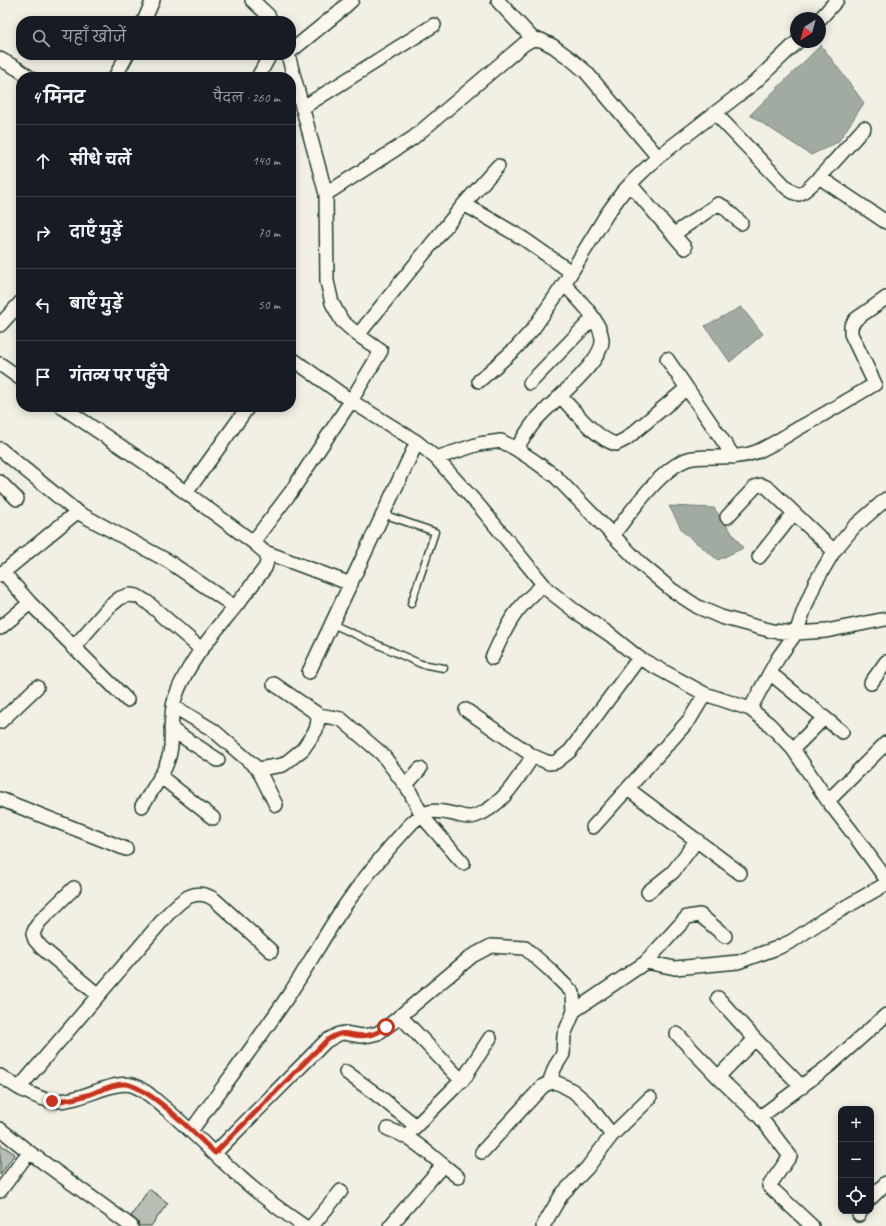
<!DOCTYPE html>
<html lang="hi">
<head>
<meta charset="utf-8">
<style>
  :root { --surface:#171b24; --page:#242831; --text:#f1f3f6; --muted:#9ea1a6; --line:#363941 }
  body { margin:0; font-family:Caveat,"Playpen Sans Deva",sans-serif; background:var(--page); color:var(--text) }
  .controls { position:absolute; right:12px; bottom:12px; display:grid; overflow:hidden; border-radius:8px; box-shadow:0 2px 10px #0003 }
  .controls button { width:36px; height:36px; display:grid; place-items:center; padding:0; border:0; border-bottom:1px solid var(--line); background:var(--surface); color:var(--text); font:20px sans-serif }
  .compass { position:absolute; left:790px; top:12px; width:36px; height:36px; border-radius:50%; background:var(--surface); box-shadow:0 2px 10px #0003; rotate:217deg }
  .stop { position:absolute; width:12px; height:12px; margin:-9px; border:3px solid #c8321e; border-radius:50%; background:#fff }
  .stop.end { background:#c8321e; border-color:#fff; box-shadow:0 1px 4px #0008 }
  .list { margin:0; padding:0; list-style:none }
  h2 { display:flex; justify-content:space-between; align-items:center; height:52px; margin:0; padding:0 16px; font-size:17px }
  h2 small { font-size:13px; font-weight:400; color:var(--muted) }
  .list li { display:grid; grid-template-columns:26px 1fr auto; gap:12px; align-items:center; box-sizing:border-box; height:72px; padding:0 16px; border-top:1px solid var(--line) }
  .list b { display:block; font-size:15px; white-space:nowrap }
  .list em { font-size:13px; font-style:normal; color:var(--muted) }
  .icon { flex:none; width:22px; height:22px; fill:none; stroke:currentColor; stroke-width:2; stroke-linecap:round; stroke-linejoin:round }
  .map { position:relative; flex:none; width:886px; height:1226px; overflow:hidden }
  .search { position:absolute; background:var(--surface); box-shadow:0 2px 10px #0003; left:16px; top:16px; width:280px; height:44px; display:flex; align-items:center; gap:10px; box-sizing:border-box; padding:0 14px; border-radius:16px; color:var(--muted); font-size:15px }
  .panel { position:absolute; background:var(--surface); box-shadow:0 2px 10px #0003; left:16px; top:72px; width:280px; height:340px; border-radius:16px }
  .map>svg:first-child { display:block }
  .water { fill:#a2aba1; stroke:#6e7f75 }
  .building { fill:#b7beb3; stroke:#1f3d34 }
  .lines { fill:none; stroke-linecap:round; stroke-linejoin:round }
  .service-casing { stroke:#1f3d34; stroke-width:9 }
  .minor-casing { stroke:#1f3d34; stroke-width:16 }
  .service { stroke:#fbf7ec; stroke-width:6 }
  .minor { stroke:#fbf7ec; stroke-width:13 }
  .route { stroke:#c8321e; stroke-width:5 }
</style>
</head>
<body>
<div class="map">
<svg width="886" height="1226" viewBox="0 0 886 1226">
  <rect width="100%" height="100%" fill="#f2f0e5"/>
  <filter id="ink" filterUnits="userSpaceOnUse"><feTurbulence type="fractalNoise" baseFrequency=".025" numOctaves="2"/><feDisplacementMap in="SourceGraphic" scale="8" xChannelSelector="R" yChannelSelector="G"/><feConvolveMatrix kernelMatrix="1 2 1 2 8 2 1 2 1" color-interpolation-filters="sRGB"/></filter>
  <g filter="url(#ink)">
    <path class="water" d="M821 45 864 103 838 142 811 155 750 115Z
      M741 307 763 334 730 362 705 326Z
      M669 506 714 508 743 548 718 560 683 532Z"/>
    <path class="building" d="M0 1144 15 1154 0 1175Z
      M149 1189 168 1203 151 1226H139L138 1222 131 1216Z"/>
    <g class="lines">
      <g class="service-casing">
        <path id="service" d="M383 514 435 532 411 604
          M332 624 421 664 444 668"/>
      </g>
      <g class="minor-casing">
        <path id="minor" d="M252 0 268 15 271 21
          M498 1 533 39
          M820 19 837 0
          M144 21 153 0
          M291 51 340 11 352 0
          M0 59 18 69 29 77
          M115 77 127 55
          M258 77 270 55
          M302 108 434 25
          M715 113 786 187C790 190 794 194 799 194 808 193 855 138 864 128
          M819 177 886 222
          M630 184 685 248
          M326 194 413 138 524 44 533 39 541 40 553 46 572 60 586 72 658 157
          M464 204 524 239 571 272
          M674 234 718 204 724 207 741 223
          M0 325 21 302
          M358 335 464 204 498 166
          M291 358 351 401 417 442 436 458 480 507 548 590 575 611 609 634 639 658 705 694 750 709 769 724 793 749 828 801 852 832 886 879
          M667 359 734 457
          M0 364 21 379
          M479 381 515 349 533 329 564 284 607 214 622 193 637 177 658 157 754 83 797 42
          M530 383 593 318
          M560 396C575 411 596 439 616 444L626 439 687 388
          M62 407 147 464 253 542 291 492 314 457 351 401 381 351 358 335 342 321 332 303 327 281 326 194 288 55
          M0 449 77 512
          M516 449 533 460 555 476 642 565 672 590 698 607 721 617 772 631 796 633 826 631 886 619
          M436 458 479 444 501 441 516 449C522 440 528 430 535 421 550 403 604 362 602 339 600 319 577 298 564 284
          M0 482 17 499
          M186 493 248 407
          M727 517 755 487C760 484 763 485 768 488L834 551
          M613 535C630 513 665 462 693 458 714 455 735 460 756 452 771 446 785 436 799 428 825 414 850 399 875 384L851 334V326L856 319 886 298
          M265 552 351 584
          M759 557 794 513
          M3 572 30 603 127 700
          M0 575 77 512 168 561 235 607 265 568C271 554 263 551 253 542
          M0 628 30 603
          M73 648 109 607 120 598 129 595 137 596 147 602 201 649
          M492 658C500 641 507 623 519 609 526 600 535 592 543 585
          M309 672 417 442
          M770 673 842 732
          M871 683 886 662
          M274 684 319 715 341 719 382 754 409 790 423 817 463 863
          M173 706 213 730 258 769 276 805
          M750 709 778 658 796 633 804 610 815 583 834 551 854 527 886 499
          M466 710 533 756 549 763 556 762 570 751 639 658
          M0 722 37 687
          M171 729 218 760
          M793 749 824 718
          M258 769 283 765 303 749 316 730 319 715
          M160 776 213 818
          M406 785 420 769
          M628 789 740 873
          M0 799 126 849
          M828 801 886 743
          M142 806C154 787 169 768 171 746 172 730 170 713 175 698 187 663 212 635 235 607
          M593 827 675 736 690 719 705 694
          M74 888 40 921 36 927 33 934 35 940 42 948 98 995
          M648 892 673 872 697 840
          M646 962 687 917 700 915 725 936
          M718 998 755 1039 802 1087
          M574 1011 646 962 675 968 738 962 777 948 792 941 823 920 886 884
          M400 1016 462 1081 490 1038
          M677 1034 718 1077 760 1117 790 1156 769 1186 812 1226
          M346 1072 380 1097 416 1126
          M0 1076 19 1088 167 915C181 900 195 886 215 900L271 951
          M718 1077 755 1039
          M19 1088C29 1093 41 1100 53 1101 79 1103 111 1080 132 1085 145 1089 155 1100 165 1108 191 1130 215 1155 241 1178 261 1196 282 1211 304 1226
          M760 1117 830 1065 886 1015
          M0 1129 29 1152 131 1226
          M388 1129C410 1136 426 1151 443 1165
          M191 1131C224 1085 259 1040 290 993 308 966 323 938 341 911 361 882 383 854 407 828 425 808 432 809 458 815 464 817 469 818 475 816 502 807 518 778 533 756
          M406 1136 467 1075
          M482 1152 543 1086 549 1083 555 1082 562 1085 573 1091 588 1104 612 1135
          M215 1153 326 1041 339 1034 344 1033 361 1036 370 1035 378 1033 393 1022 472 956 491 946 525 948 549 969 573 993 574 1011 564 1035 563 1054 555 1067 549 1083
          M0 1191 29 1152
          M871 1198 886 1183
          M859 1215 861 1211
          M312 1226 341 1191
          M390 1226 443 1165 458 1177
          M543 1226 562 1194 587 1168 612 1135 650 1098"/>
      </g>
      <use href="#service" class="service"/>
      <use href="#minor" class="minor"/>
    </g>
  </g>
  <g class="lines" filter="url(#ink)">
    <path class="route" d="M52 1101C66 1101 78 1098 91 1094 101 1090 113 1084 123 1084 146 1083 198 1137 215 1153L326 1041C347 1026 349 1039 369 1035 375 1034 381 1031 386 1027"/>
  </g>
</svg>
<div class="controls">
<button>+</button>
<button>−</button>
<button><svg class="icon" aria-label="locate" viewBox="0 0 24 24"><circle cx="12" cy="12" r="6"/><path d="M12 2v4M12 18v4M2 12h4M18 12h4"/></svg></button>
</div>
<svg class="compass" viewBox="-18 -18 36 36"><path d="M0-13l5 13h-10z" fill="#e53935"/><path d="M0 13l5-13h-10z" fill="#9ea1a6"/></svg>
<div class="stop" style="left:386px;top:1027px"></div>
<div class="stop end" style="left:52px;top:1101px"></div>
<div class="search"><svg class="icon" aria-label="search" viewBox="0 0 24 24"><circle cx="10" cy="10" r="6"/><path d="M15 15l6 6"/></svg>यहाँ खोजें</div>
<section class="panel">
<h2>4 मिनट<small>पैदल · 260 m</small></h2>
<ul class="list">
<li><svg class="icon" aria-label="ahead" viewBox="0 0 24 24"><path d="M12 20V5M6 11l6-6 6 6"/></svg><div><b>सीधे चलें</b></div><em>140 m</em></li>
<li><svg class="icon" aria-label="right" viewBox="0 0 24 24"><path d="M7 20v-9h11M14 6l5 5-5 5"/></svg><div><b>दाएँ मुड़ें</b></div><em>70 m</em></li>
<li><svg class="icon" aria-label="left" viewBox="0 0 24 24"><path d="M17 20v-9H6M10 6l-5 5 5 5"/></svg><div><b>बाएँ मुड़ें</b></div><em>50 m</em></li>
<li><svg class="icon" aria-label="arrive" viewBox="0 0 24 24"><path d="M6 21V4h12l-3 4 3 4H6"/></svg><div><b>गंतव्य पर पहुँचे</b></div></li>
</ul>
</section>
</div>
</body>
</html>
